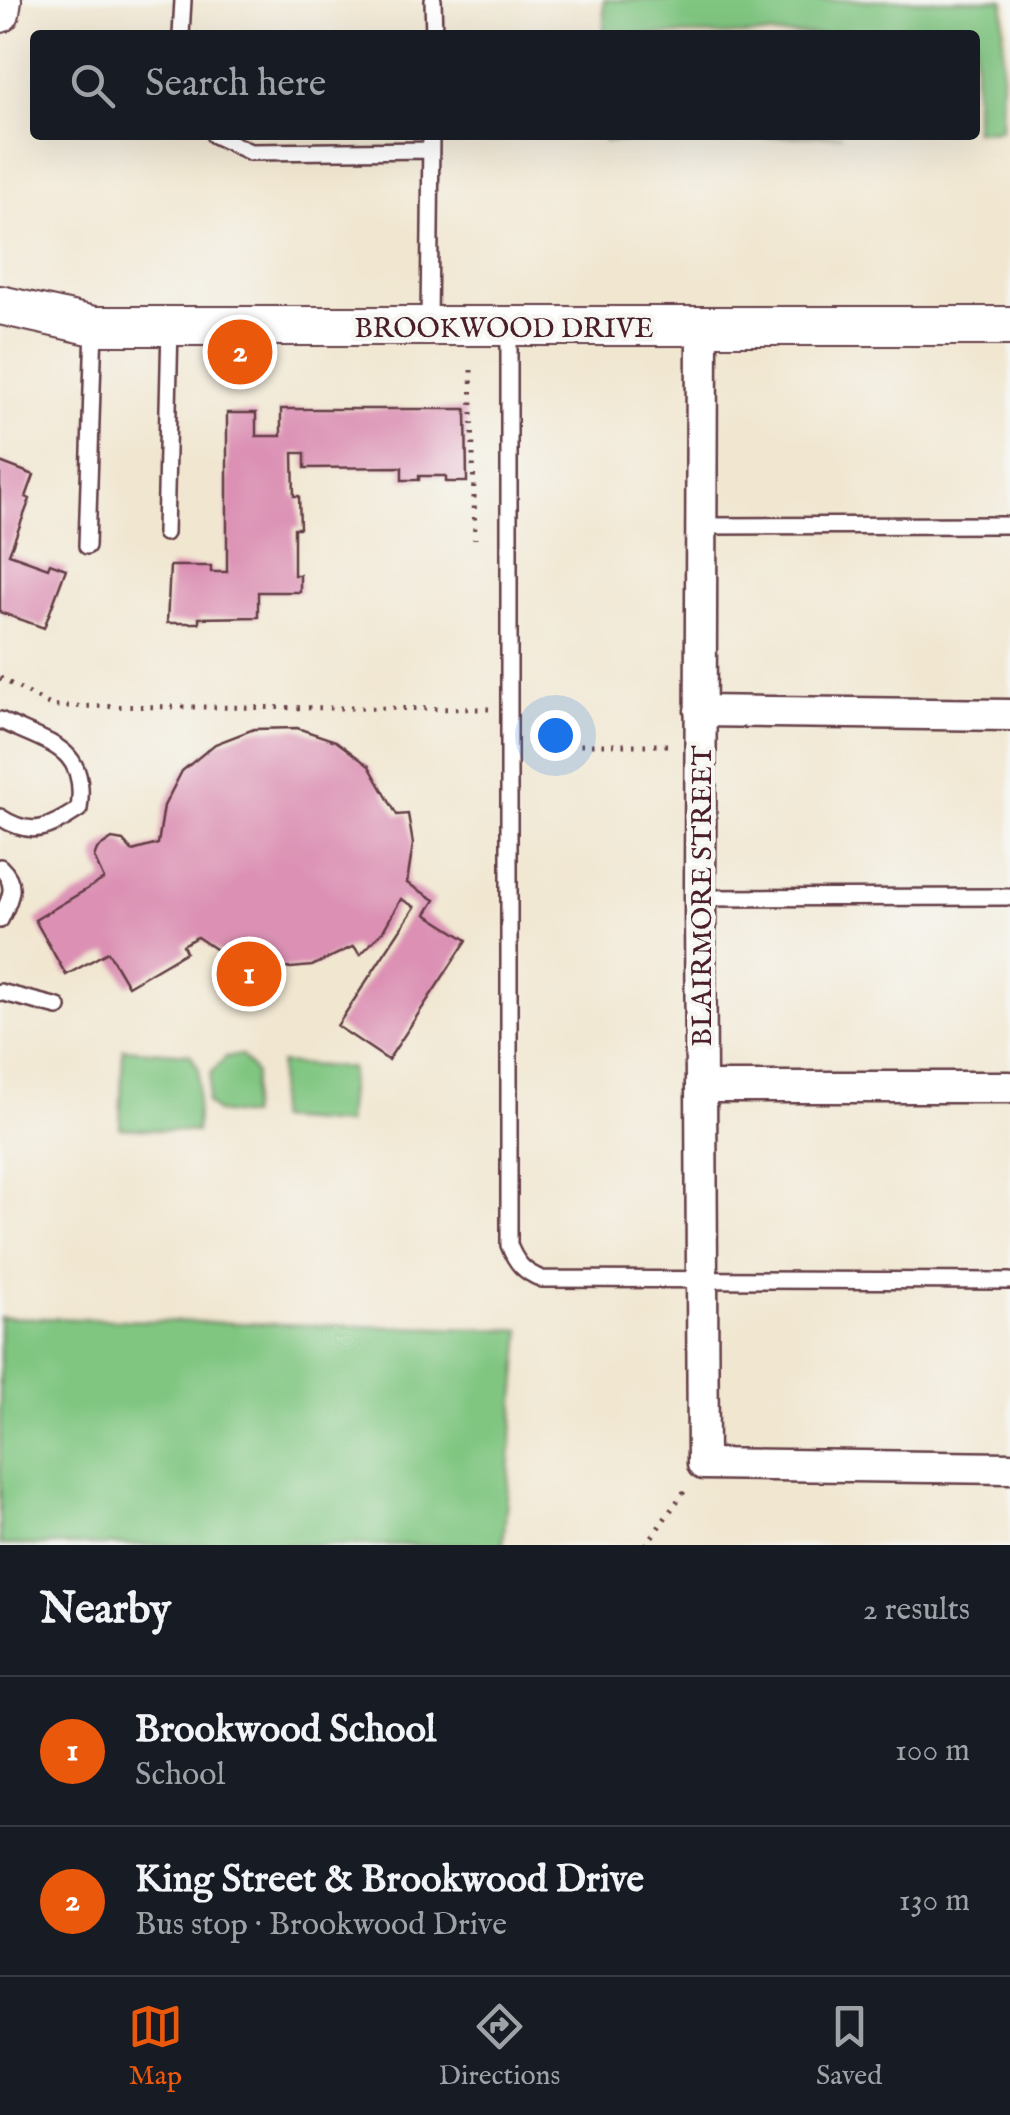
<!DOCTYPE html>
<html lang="en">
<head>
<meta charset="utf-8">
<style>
  :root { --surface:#171b24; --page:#242831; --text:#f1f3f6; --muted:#9ea1a6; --line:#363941; --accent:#ea580c }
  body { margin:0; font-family:"IM FELL English",serif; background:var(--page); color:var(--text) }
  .you { position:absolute; left:555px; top:735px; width:35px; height:35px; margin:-25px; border:8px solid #fff; border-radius:50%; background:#1a73e8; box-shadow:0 0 0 15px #1a73e833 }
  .badge { display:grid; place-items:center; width:65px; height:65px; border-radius:50%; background:var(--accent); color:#fff; font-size:32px; font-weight:700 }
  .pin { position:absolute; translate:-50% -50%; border:5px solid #fff; box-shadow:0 2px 10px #0006 }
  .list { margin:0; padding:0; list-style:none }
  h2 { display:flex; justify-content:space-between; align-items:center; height:130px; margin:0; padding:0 40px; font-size:42px }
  h2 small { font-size:32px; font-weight:400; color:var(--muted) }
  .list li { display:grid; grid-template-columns:65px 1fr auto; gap:30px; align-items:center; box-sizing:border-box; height:150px; padding:0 40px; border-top:2px solid var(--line) }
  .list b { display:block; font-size:38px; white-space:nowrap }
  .list p { margin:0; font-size:32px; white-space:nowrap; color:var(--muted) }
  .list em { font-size:32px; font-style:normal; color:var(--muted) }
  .icon { flex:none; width:55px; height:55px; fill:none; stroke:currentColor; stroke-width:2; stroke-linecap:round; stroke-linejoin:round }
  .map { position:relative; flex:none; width:1010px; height:1545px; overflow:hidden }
  .search { position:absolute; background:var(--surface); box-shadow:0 10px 40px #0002; left:30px; right:30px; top:30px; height:110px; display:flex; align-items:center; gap:25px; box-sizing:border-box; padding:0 35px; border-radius:10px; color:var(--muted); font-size:38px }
  .sheet { height:430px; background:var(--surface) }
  nav { display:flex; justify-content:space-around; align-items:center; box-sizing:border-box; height:140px; border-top:2px solid var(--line); background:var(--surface); font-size:28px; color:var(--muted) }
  nav a { display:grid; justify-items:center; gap:5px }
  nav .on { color:var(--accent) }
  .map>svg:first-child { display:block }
  .green { fill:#80c681; stroke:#657256; stroke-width:2.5 }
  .building { fill:#dc91b4 }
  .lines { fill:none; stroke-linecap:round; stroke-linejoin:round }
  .service-casing { stroke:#633d44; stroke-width:20 }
  .minor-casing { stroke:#633d44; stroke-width:35 }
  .tertiary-casing { stroke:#633d44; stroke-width:42 }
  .path { stroke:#633d44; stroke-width:5; stroke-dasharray:2.5 8; stroke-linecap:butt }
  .service { stroke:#fff; stroke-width:15 }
  .minor { stroke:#fff; stroke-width:30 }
  .tertiary { stroke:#fff; stroke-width:38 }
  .labels { text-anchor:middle; stroke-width:9; stroke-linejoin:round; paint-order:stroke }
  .street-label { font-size:28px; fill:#4a1f2b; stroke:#f6f6f2 }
</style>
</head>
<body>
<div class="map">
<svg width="1010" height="1545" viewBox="0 0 1010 1545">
  <rect width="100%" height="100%" fill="#f6f6f2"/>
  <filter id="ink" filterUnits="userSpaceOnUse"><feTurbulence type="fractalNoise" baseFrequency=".01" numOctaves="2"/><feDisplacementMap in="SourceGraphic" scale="20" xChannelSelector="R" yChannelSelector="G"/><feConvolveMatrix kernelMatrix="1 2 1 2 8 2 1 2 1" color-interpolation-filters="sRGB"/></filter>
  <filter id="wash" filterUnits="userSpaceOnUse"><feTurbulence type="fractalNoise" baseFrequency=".0048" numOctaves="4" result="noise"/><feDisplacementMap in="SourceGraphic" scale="40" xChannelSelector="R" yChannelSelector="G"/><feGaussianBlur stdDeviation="2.25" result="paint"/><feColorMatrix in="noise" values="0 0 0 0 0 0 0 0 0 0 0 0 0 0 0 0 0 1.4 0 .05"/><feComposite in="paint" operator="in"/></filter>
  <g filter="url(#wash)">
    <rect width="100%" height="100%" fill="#f1e7d1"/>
    <path class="green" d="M604 0H1004L1001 130 975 131V35H604Z
      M605 135H842L605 142Z
      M123 1049 190 1054 199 1069 196 1132 120 1128Z
      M241 1055 255 1073 249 1116 216 1112 207 1103 211 1073 226 1057Z
      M280 1063 351 1068 346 1124 276 1119Z
      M0 1317 521 1330 503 1545H0Z"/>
    <g id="blocks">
      <path class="building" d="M281 409H466L467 482H446V476H419V480H402V467L305 468V453H293L294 496H299L300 528H294V575H300V592H258V617L199 618V623H167L170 566H211V572H227V413H256V436H281Z
        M0 462 34 475 26 497 30 499 9 554 48 568 50 563 66 569 44 628 0 612Z
        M297 728 336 741 369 766 397 815 408 814 413 844 407 883 435 900 426 914 467 940 388 1060 337 1026 415 907 401 899 383 931 360 955 354 946 312 966 269 970 236 963 197 937 183 945 186 952 128 986 108 952 66 975 35 920 104 879 94 857 97 849 112 839 123 841 132 851 158 844 164 806 182 771 215 744 254 729Z"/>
    </g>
  </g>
  <g filter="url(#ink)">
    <use href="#blocks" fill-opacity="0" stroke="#633d44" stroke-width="2.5"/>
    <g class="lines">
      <g class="service-casing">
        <path id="service" d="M433 0 434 35
          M181 35 183 0
          M214 135 250 152 430 150
          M429 326 431 135
          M509 327V1245C516 1263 524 1272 542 1279L1010 1281
          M702 526 1010 525
          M165 533 170 326
          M87 546 94 326
          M0 720C48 744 88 746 79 809 50 828 32 838 0 817
          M0 867C19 885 10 899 0 920
          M700 898 1010 897
          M0 992 58 1007"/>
      </g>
      <g class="minor-casing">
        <path id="minor" d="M702 327 700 898 703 1464 1010 1468
          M700 711 1010 715
          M701 1087H1010"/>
      </g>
      <g class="tertiary-casing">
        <path id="tertiary" d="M0 13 2 0
          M0 305 94 326H1010"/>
      </g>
      <path class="path" d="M471 370 475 539
        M0 678 52 706 490 709
        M528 745H672
        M646 1545 688 1486"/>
      <use href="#service" class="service"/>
      <use href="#minor" class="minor"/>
      <use href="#tertiary" class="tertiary"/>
    </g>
  </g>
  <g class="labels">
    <g class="street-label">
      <text x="504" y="337">BROOKWOOD DRIVE</text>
      <text transform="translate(701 896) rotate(-90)" y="10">BLAIRMORE STREET</text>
    </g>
  </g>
</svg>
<div class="you"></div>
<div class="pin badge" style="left:249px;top:974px">1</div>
<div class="pin badge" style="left:240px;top:352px">2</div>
<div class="search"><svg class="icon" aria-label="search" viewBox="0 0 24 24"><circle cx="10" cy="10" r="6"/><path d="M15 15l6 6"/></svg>Search here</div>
</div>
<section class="sheet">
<h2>Nearby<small>2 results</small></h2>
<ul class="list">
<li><span class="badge">1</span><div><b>Brookwood School</b><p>School</p></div><em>100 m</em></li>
<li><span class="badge">2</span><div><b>King Street &amp; Brookwood Drive</b><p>Bus stop · Brookwood Drive</p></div><em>130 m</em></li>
</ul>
</section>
<nav>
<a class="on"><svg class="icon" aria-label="map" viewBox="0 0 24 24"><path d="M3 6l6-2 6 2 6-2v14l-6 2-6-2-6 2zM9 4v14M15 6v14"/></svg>Map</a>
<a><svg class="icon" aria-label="directions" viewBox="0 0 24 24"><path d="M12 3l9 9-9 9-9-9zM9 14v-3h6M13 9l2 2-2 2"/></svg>Directions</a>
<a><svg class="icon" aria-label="saved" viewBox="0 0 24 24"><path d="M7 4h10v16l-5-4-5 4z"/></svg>Saved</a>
</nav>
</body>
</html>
